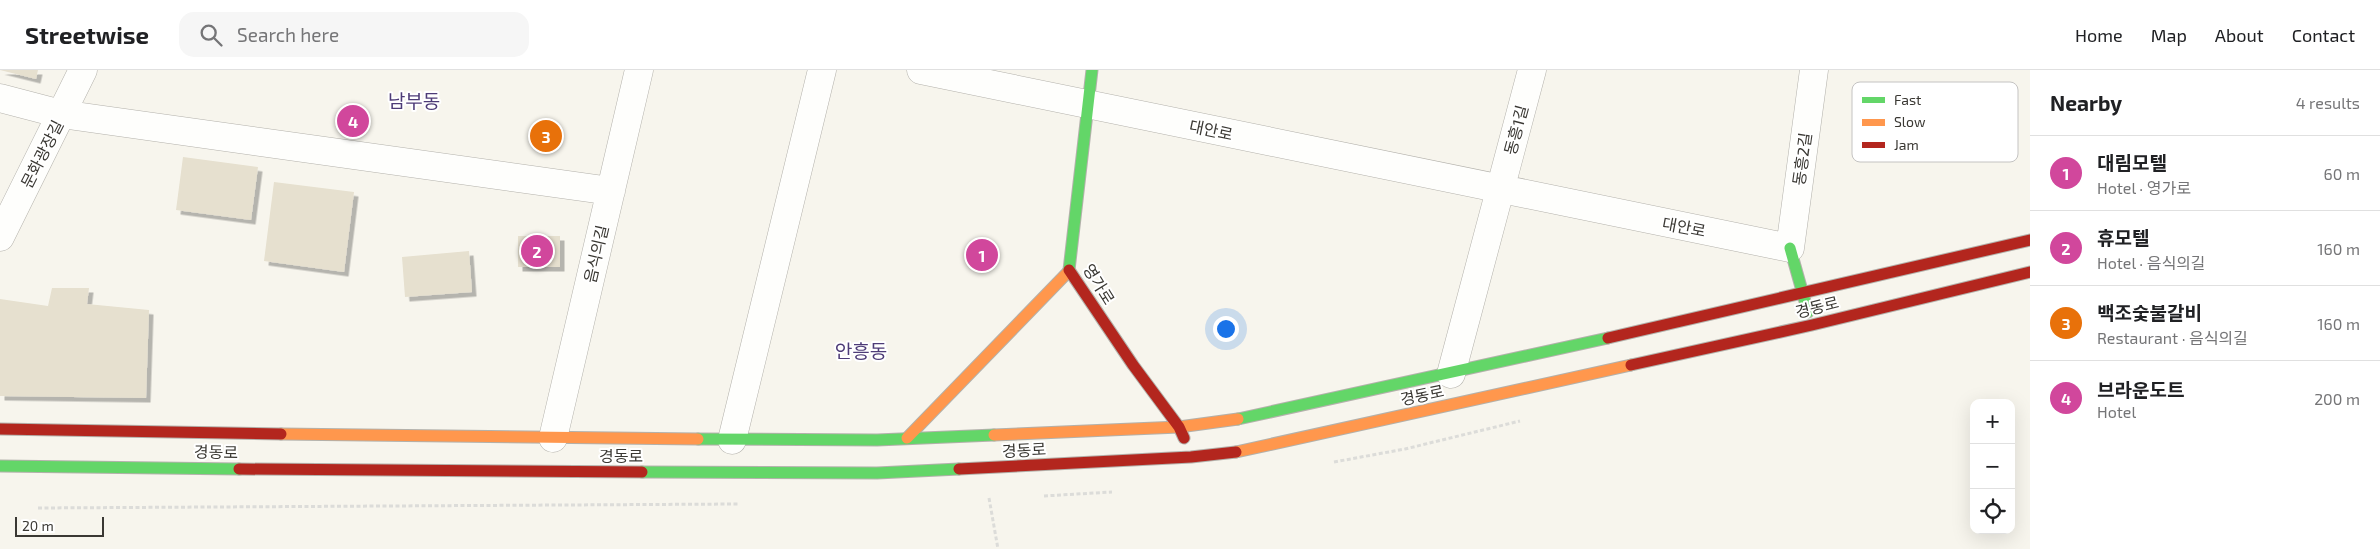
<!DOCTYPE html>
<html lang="en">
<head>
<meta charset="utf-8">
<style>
  :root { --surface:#fff; --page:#f6f6f6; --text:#202124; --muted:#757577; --line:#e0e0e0; --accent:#d93025 }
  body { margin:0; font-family:"Exo 2","Noto Sans KR",sans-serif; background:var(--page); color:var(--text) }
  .controls { position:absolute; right:15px; bottom:15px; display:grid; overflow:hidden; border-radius:10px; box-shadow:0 5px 20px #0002 }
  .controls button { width:45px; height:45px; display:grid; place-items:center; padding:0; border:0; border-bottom:1px solid var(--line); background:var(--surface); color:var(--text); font:25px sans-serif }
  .scale { position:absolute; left:15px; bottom:12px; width:89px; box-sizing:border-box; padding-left:5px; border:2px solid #3a3833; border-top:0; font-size:14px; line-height:18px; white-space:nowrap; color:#3a3833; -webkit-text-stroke:4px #fff; paint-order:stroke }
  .you { position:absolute; left:1225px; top:258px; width:18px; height:18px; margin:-12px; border:4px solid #fff; border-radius:50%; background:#1a73e8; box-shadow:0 0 0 8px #1a73e833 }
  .badge { display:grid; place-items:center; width:32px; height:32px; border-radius:50%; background:var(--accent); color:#fff; font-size:16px; font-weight:700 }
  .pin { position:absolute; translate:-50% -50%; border:2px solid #fff; box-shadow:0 1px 5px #0006 }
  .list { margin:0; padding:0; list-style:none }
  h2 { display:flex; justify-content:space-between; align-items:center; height:65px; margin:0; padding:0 20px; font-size:21px }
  h2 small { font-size:16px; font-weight:400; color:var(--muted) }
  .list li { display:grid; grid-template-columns:32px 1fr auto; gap:15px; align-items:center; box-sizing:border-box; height:75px; padding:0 20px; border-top:1px solid var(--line) }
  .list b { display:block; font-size:19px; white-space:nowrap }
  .list p { margin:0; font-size:16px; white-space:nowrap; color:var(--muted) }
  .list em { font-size:16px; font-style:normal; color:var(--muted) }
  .icon { flex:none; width:28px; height:28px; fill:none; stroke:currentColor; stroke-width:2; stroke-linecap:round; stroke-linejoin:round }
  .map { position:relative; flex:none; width:2030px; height:479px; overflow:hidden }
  header { display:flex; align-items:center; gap:30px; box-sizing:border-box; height:70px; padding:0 25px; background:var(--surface); border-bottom:1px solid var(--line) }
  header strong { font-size:24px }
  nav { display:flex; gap:28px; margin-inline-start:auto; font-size:18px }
  .search { width:350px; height:45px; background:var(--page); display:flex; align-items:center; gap:12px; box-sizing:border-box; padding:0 18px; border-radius:15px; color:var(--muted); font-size:19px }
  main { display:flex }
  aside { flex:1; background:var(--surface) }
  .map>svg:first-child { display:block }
  .building { fill:#e6e0cf; filter:url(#shadow) }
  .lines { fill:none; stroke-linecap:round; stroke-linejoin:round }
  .street-casing { stroke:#b3b1ab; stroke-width:29 }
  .fast-casing { stroke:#b3b1ab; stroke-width:13 }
  .slow-casing { stroke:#b3b1ab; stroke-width:13 }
  .jam-casing { stroke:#b3b1ab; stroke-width:13 }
  .path { stroke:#dcdcd9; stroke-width:3; stroke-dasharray:4 2.5; stroke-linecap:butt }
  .street { stroke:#fefefc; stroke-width:28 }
  .fast { stroke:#63d668; stroke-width:11 }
  .slow { stroke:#ff974d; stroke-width:11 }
  .jam { stroke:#b3261e; stroke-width:11 }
  .labels { text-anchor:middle; stroke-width:4; stroke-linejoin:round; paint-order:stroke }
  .street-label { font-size:16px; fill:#3a3833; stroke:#fff }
  .quarter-label { font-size:19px; fill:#4d3b77; stroke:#fff }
  .key { fill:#fff; stroke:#c4c3c2; stroke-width:1 }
  .key-label { font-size:14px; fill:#3a3833 }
</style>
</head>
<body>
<header>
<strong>Streetwise</strong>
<div class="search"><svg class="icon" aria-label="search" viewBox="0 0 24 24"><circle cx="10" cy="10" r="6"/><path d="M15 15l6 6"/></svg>Search here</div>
<nav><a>Home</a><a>Map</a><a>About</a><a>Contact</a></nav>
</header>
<main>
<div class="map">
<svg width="2030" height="479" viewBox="0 0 2030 479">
  <defs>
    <filter id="shadow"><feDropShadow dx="4.5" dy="4.5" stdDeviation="0" flood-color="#0004"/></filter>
  </defs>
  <rect width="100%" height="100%" fill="#f7f5ed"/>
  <path class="building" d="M0 0H38L36 9Z
    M183 87 258 97 251 150 176 140Z
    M274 112 354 122 344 202 264 191Z
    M518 166H560V197H518Z
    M469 181 472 222 405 227 402 187Z
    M52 218H89L87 234 149 240 146 328 0 326V229L48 236Z"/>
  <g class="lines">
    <g class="street-casing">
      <path id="street" d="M921 0 1790 178 1814 0
        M0 28 61 44 611 121
        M0 167 83 0
        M1451 304 1532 0
        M553 368 639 0
        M732 370 822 0"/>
    </g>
    <g class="fast-casing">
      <path id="fast" d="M1790 178 1808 242
        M1069 200 1092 0
        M1238 349 1608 268
        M698 369 877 370 994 365
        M0 396 239 399
        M642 402 877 403 959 399"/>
    </g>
    <g class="slow-casing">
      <path id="slow" d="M281 364 698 369
        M994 365 1179 357 1238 349
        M907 368 1069 201
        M1236 382 1631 295"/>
    </g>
    <g class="jam-casing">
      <path id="jam" d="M1069 200 1133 295 1179 357 1184 368
        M1608 268 2030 170
        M1631 295 1812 255 2030 202
        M0 359 281 364
        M239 399 642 402
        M959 399 1191 387 1236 382"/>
    </g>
    <path class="path" d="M1334 392 1405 379 1520 351
      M1044 426 1112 422
      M989 428 998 479
      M38 438 738 434"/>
    <use href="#street" class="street"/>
    <use href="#fast" class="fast"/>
    <use href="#slow" class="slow"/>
    <use href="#jam" class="jam"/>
  </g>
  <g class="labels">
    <g class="street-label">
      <text transform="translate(1211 60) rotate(12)" y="6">대안로</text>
      <text transform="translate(1516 60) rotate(-75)" y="6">동흥1길</text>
      <text transform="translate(42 84) rotate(-63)" y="6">문화광장길</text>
      <text transform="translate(1802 89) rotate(-82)" y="6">동흥2길</text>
      <text transform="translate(1684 157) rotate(11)" y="6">대안로</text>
      <text transform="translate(596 184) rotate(-77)" y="6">음식의길</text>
      <text transform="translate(1099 214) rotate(58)" y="6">영가로</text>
      <text transform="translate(1817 237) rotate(-14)" y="6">경동로</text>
      <text transform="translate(1422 325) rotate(-12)" y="6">경동로</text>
      <text transform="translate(1024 380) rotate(-3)" y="6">경동로</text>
      <text transform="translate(216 382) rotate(1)" y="6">경동로</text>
      <text x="621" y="392">경동로</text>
    </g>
    <g class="quarter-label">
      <text x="414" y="38">남부동</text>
      <text x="861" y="288">안흥동</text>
    </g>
  </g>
  <rect x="1852" y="12" width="166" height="80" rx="8" class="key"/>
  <rect x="1862" y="27" width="23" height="6" fill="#63d668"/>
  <rect x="1862" y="49" width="23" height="7" fill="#ff974d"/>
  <rect x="1862" y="72" width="23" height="6" fill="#b3261e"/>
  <g class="key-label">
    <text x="1894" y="35">Fast</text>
    <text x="1894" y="57">Slow</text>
    <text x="1894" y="80">Jam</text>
  </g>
</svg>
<div class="controls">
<button>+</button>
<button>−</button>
<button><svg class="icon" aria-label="locate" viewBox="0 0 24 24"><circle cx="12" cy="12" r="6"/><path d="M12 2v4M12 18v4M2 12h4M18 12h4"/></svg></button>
</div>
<div class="scale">20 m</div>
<div class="you"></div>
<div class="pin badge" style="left:982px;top:185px;background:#d1479c">1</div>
<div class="pin badge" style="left:537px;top:181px;background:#d1479c">2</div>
<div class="pin badge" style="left:546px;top:66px;background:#e8710a">3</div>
<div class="pin badge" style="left:353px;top:51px;background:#d1479c">4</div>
</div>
<aside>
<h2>Nearby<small>4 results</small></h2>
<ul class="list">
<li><span class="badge" style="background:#d1479c">1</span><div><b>대림모텔</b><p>Hotel · 영가로</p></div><em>60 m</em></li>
<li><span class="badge" style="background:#d1479c">2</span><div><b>휴모텔</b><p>Hotel · 음식의길</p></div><em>160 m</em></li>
<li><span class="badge" style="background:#e8710a">3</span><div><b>백조숯불갈비</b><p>Restaurant · 음식의길</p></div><em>160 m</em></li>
<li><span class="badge" style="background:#d1479c">4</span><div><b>브라운도트</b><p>Hotel</p></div><em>200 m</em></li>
</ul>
</aside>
</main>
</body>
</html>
